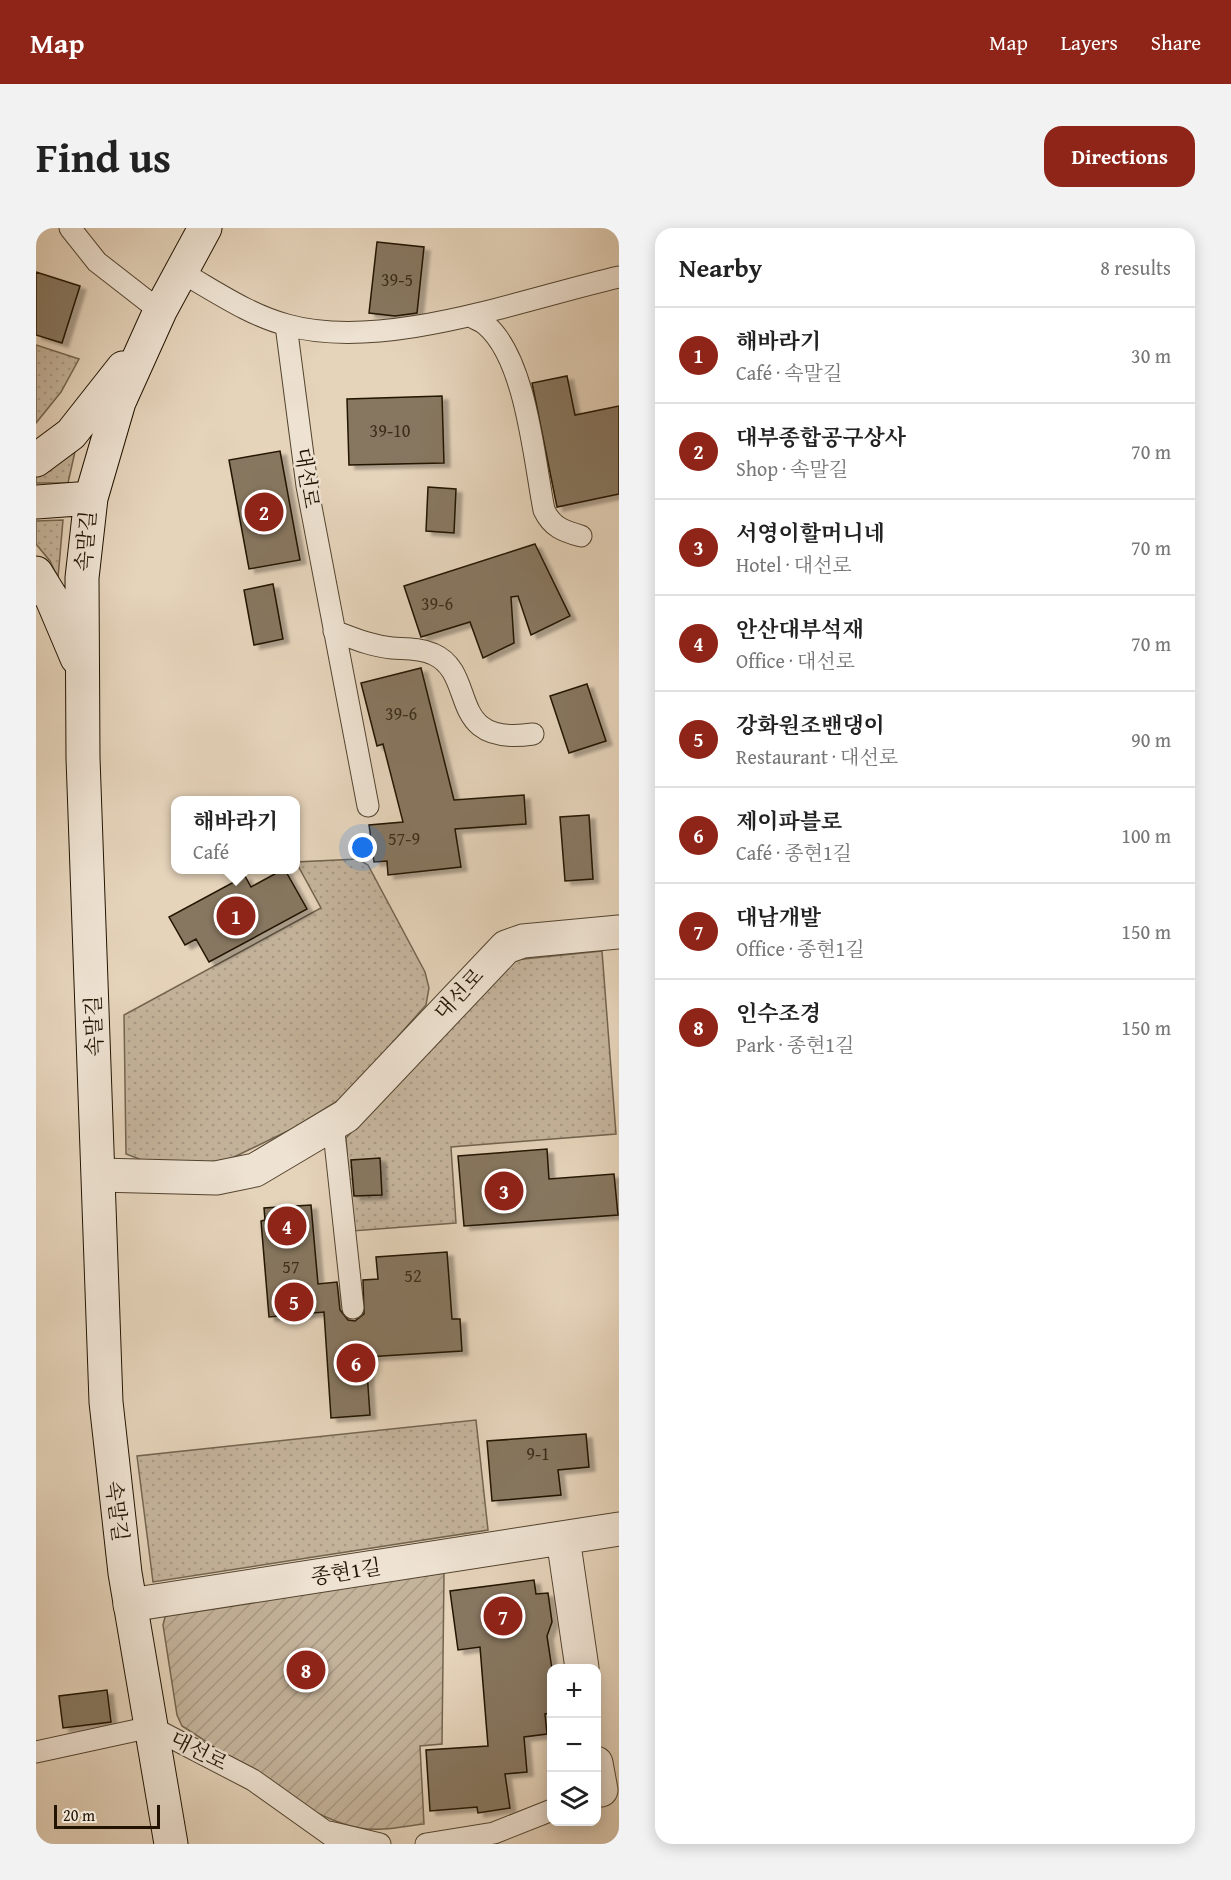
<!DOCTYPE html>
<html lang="en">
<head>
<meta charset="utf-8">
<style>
  :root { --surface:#fff; --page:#f2f2f2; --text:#222; --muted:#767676; --line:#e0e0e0; --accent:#8f2418 }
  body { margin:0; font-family:"Gentium Book Plus","Noto Serif KR",serif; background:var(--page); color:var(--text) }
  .controls { position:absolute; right:18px; bottom:18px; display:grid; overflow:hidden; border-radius:12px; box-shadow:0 3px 15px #0003 }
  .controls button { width:54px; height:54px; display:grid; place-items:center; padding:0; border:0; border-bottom:2px solid var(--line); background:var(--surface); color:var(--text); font:30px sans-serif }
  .scale { position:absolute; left:18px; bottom:15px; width:106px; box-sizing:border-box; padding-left:6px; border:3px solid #221401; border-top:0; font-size:16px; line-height:21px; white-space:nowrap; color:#221401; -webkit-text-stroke:4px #eee2d2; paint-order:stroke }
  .you { position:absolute; left:327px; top:620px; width:21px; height:21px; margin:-15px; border:4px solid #fff; border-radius:50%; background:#1a73e8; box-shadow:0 0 0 9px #1a73e833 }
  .badge { display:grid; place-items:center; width:39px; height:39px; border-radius:50%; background:var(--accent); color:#fff; font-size:20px; font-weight:700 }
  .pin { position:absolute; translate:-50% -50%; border:3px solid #fff; box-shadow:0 2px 6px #0006 }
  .popup { position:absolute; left:135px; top:568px; width:129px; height:78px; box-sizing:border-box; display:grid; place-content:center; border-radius:12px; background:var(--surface); filter:drop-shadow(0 2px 4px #0005); font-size:20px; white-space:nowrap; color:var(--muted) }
  .popup b { font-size:22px; color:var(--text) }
  .popup::after { content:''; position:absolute; left:50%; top:100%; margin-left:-12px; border:12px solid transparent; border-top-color:var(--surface) }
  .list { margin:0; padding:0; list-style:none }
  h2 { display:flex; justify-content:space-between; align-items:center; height:78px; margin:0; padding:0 24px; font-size:26px }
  h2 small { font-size:20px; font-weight:400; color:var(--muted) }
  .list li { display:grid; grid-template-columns:39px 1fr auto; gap:18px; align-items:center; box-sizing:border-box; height:96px; padding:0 24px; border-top:2px solid var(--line) }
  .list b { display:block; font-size:22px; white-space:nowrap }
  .list p { margin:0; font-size:20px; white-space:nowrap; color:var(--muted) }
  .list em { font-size:20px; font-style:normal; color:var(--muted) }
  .icon { flex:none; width:33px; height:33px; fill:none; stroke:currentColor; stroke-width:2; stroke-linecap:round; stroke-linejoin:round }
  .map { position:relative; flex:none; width:583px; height:1616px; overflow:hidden; border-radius:18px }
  header { display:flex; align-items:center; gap:36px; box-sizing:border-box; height:84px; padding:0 30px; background:var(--accent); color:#fff }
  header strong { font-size:28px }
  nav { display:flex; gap:33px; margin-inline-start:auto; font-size:21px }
  .intro { display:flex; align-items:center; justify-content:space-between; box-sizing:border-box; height:144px; padding:0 36px }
  h1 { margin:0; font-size:42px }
  .button { padding:15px 27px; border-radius:18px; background:var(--accent); color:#fff; font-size:21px; font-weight:700 }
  main { display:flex; gap:36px; padding:0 36px }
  aside { flex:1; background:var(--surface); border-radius:18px; box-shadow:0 3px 15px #0003 }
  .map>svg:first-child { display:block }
  .grass { fill:url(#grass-dots); stroke:#73644e; stroke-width:1.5 }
  .garden { fill:url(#garden-furrows); stroke:#73644e; stroke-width:1.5 }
  .building { fill:#877761; stroke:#221401; stroke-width:1.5; filter:url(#shadow) }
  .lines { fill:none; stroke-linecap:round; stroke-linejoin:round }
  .lane-casing { stroke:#53442f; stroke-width:23 }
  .street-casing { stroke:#53442f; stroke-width:35 }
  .secondary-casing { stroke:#221401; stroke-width:35 }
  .lane { stroke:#eee2d2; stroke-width:21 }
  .street { stroke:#eee2d2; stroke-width:33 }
  .secondary { stroke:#eee2d2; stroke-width:33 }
  .labels { text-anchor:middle; stroke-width:5; stroke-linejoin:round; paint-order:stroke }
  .number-label { font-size:18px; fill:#3b2d19 }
  .street-label { font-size:21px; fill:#221401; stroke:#eee2d2 }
</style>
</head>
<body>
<header>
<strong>Map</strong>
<nav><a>Map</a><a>Layers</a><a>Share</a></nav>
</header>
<div class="intro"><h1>Find us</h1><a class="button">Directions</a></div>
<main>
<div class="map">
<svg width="583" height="1616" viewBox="0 0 583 1616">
  <defs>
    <pattern id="grass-dots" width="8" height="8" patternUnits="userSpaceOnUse" patternTransform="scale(1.5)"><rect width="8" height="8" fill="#c4b39b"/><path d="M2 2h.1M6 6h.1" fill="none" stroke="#a89984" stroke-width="1.8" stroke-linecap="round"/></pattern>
    <pattern id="garden-furrows" width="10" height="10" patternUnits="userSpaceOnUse" patternTransform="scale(1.5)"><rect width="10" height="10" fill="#c4b39b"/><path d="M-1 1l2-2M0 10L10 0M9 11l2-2" fill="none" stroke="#a89984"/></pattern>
    <filter id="shadow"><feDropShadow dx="6" dy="4" stdDeviation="1.5" flood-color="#0004"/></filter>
  </defs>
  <rect width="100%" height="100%" fill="#e5d3ba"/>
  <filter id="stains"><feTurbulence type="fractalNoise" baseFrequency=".00333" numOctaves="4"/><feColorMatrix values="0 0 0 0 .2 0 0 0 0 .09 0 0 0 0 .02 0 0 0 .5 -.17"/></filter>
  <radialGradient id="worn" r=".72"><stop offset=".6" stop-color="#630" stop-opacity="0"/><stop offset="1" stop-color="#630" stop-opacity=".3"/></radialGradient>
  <path class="grass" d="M0 117 43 131 25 164 0 195Z
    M40 219 32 255H0V247Z
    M27 292 22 350 14 333 0 316V293Z
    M322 631 332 637 389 744 393 760 390 777 308 869 256 901 196 930 172 936 119 937 90 926 88 787 285 680 260 634Z
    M566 723 580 906 415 919 420 995 316 1003 310 910 478 732Z
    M440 1192 452 1302 117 1354 101 1228Z"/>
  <path class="garden" d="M408 1345 406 1516 384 1518 388 1596C368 1598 344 1604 324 1600 268 1590 197 1529 146 1498L141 1487 127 1397 129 1389 140 1383Z"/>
  <path class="building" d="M341 14 388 19 381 85 359 88 333 85Z
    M0 44 44 58 26 115 0 107Z
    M531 148 539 187 583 178V266L521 279 496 155Z
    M406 168 408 235 313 237 311 171Z
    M244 223 264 332 213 341 193 232Z
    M392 259 420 261 418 305 390 303Z
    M499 316 534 388 495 407 482 368 475 369 478 415 447 430 434 394 385 409 368 358Z
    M237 356 247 411 218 417 208 362Z
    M385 440 418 572 488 567 490 596 419 601 425 639 352 647 351 633 338 634 333 597 367 594 347 516 341 518 325 455Z
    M551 456 570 513 533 525 514 468Z
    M553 587 557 651 529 653 524 589Z
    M246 642H249L271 681 173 734 160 711 149 717 133 689 209 648 215 659Z
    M511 921 513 951 578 946 582 987 428 998 422 928Z
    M344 930 346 967 318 968 315 932Z
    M275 977 282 1056 301 1054 304 1082 312 1092 319 1093 328 1086 327 1052 342 1051 340 1029 411 1024 416 1091H424L426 1123 330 1129 334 1187 295 1190 288 1084 233 1089 225 993 229 992 228 980Z
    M550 1206 553 1239 522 1242 525 1267 456 1273 451 1213Z
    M498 1352 500 1366 512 1365 516 1394 511 1408 516 1441V1485L509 1486 511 1506 488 1509 491 1544 469 1546 474 1580 442 1585 441 1579 394 1583 390 1522 452 1518 444 1419 422 1422 414 1363Z
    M71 1462 75 1494 27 1500 23 1468Z"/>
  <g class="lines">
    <g class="lane-casing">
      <path id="lane" d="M34 0 61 34 124 83
        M145 44C179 63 213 87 251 97 347 124 487 71 583 49
        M434 88C439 91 446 93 450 97 490 131 498 231 508 282 516 299 527 303 545 308
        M250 97 271 258 332 578
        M298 403C317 410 335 418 356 420 369 421 384 420 397 426 443 446 408 519 497 506
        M297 895 317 1080
        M0 1524 115 1499 217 1552 307 1616
        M293 1604 344 1616
        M390 1616 458 1605 516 1582"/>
    </g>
    <g class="street-casing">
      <path id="street" d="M63 947 180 950 219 942 310 888 470 719 487 713 583 704
        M527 1310 546 1440
        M94 1377 583 1301
        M560 1535 565 1562"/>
    </g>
    <g class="secondary-casing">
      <path id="secondary" d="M0 232 35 206 87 140
        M0 274 55 270
        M0 345 16 371 41 430
        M135 1616 89 1345 70 1174 47 530 46 350 55 270 83 174 124 83 169 0"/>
    </g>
    <use href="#lane" class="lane"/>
    <use href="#street" class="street"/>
    <use href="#secondary" class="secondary"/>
  </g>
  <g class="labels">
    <g class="number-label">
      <text x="361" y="58">39-5</text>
      <text x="354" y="209">39-10</text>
      <text x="401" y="382">39-6</text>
      <text x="365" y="492">39-6</text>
      <text x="368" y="617">57-9</text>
      <text x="255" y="1045">57</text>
      <text x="377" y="1054">52</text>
      <text x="502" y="1232">9-1</text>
    </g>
    <g class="street-label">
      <text transform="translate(271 250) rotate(81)" y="7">대선로</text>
      <text transform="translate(50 313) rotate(-85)" y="7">속말길</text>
      <text transform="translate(423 766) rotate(-47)" y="7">대선로</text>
      <text transform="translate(58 798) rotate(-92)" y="7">속말길</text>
      <text transform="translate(81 1283) rotate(83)" y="7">속말길</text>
      <text transform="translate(310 1344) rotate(-9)" y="7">종현1길</text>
      <text transform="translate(163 1523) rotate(27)" y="7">대선로</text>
    </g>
  </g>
  <rect width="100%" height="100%" filter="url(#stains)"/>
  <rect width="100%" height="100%" fill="url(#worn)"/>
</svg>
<div class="controls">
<button>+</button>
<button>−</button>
<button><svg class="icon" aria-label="layers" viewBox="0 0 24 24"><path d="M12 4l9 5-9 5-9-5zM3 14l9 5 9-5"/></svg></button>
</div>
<div class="scale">20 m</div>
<div class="you"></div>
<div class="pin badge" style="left:200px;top:688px">1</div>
<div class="popup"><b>해바라기</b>Café</div>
<div class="pin badge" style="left:228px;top:284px">2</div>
<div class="pin badge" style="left:468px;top:963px">3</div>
<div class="pin badge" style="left:251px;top:998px">4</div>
<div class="pin badge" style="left:258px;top:1074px">5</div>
<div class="pin badge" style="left:320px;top:1135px">6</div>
<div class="pin badge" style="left:467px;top:1388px">7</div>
<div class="pin badge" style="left:270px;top:1442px">8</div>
</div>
<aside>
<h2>Nearby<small>8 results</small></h2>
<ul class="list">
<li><span class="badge">1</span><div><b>해바라기</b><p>Café · 속말길</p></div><em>30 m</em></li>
<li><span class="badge">2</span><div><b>대부종합공구상사</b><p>Shop · 속말길</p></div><em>70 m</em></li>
<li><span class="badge">3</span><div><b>서영이할머니네</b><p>Hotel · 대선로</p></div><em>70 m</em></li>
<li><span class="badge">4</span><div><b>안산대부석재</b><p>Office · 대선로</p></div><em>70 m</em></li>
<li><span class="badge">5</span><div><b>강화원조밴댕이</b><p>Restaurant · 대선로</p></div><em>90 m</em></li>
<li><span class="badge">6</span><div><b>제이파블로</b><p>Café · 종현1길</p></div><em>100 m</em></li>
<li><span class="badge">7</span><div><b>대남개발</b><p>Office · 종현1길</p></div><em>150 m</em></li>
<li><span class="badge">8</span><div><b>인수조경</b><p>Park · 종현1길</p></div><em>150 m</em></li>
</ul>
</aside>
</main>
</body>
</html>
